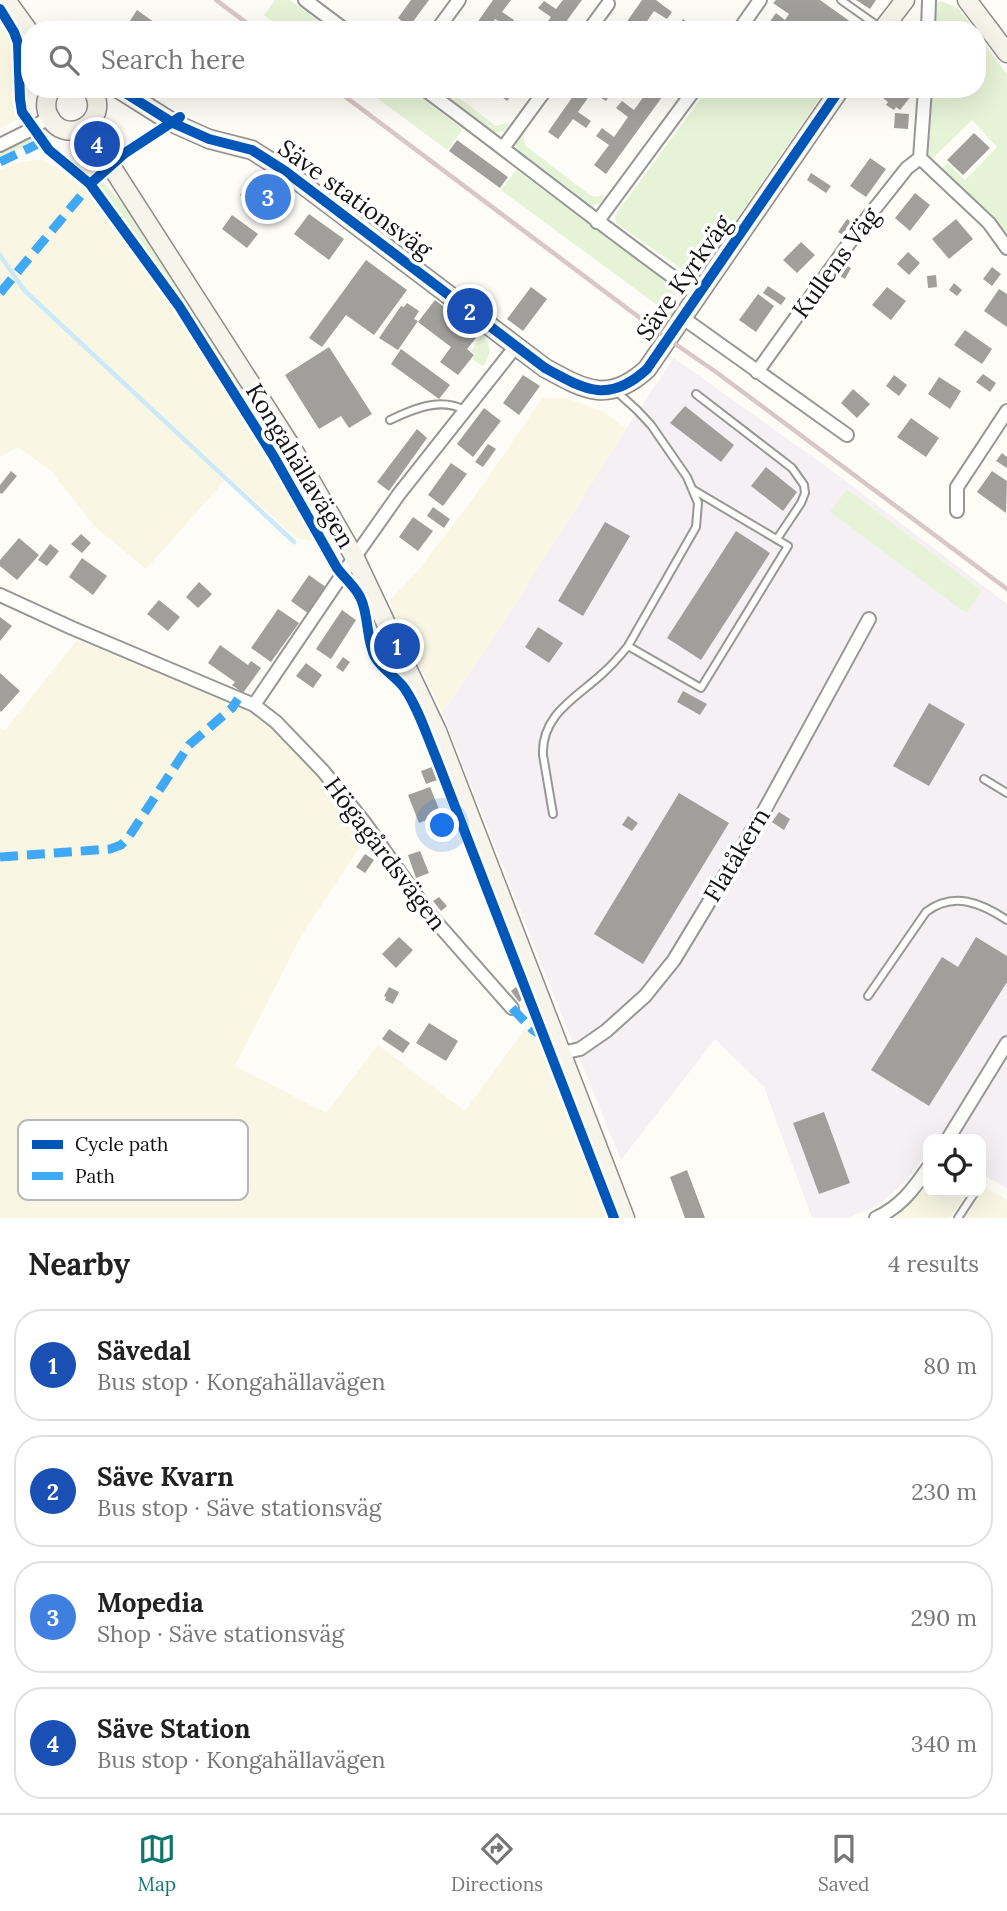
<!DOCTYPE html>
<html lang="en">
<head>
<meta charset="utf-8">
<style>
  :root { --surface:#fff; --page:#f6f6f6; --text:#222; --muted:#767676; --line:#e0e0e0; --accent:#0f766e }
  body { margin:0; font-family:Lora,serif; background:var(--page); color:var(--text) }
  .controls { position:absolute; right:21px; bottom:21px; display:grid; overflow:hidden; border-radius:14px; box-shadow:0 7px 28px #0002 }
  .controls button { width:63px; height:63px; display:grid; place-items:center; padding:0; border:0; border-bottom:2px solid var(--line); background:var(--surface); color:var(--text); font:35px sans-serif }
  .you { position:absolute; left:443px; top:826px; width:24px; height:24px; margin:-18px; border:5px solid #fff; border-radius:50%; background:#1a73e8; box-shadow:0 0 0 10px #1a73e833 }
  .badge { display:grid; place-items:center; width:46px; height:46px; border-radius:50%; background:var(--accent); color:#fff; font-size:23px; font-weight:700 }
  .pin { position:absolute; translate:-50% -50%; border:4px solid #fff; box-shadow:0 2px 7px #0006 }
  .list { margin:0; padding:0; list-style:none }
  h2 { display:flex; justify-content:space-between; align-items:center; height:91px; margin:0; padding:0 28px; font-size:30px }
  h2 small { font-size:23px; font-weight:400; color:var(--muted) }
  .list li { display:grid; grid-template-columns:46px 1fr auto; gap:21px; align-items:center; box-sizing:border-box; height:112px; margin:0 14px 14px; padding:0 14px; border:2px solid var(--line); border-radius:28px }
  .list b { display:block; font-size:26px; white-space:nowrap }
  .list p { margin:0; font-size:23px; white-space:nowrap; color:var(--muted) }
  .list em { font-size:23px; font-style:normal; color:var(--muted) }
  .icon { flex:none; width:38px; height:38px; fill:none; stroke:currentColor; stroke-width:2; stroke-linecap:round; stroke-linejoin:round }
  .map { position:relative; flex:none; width:1007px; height:1218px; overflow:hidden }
  .search { position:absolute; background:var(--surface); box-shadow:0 7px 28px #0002; left:21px; right:21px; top:21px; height:77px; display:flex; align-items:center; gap:18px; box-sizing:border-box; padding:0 24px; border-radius:28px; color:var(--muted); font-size:26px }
  .sheet { height:595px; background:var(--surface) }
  nav { display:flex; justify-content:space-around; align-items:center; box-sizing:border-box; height:98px; border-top:2px solid var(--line); background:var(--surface); font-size:19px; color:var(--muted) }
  nav a { display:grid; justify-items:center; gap:4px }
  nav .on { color:var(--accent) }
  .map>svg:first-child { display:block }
  .industrial { fill:#f5f0f3 }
  .farmland { fill:#f9f7e4 }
  .green { fill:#e7f3d7 }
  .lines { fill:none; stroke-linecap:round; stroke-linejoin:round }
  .stream { stroke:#cde8f7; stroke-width:4.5 }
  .building { fill:#a19f9c }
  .lane-casing { stroke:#979795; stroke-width:10 }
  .street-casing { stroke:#979795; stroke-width:16 }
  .secondary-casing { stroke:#8e8d8b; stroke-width:21 }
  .lane { stroke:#fffffe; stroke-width:6 }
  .street { stroke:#fffffe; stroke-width:12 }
  .secondary { stroke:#f6f4eb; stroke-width:18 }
  .rail { stroke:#d9c6c7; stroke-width:4.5 }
  .quiet { stroke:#3fa9f5; stroke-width:9; stroke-dasharray:18 9; stroke-linecap:butt }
  .cycleway-casing { stroke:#fff; stroke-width:15 }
  .cycleway { stroke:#0057b8; stroke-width:10 }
  .labels { text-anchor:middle; stroke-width:7; stroke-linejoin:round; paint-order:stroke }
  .street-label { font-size:24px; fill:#111; stroke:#fff }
  .key { fill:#fff; stroke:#b8b8b8; stroke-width:2 }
  .key-label { font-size:19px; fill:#111 }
</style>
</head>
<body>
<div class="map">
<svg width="1007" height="1218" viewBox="0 0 1007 1218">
  <rect width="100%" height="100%" fill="#fdfcf7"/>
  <path class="industrial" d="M674 358 827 467 1007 604V1188L981 1174V1139H928V1152L906 1181 878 1205 847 1218H812L764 1087 715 1039 621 1160 563 1018 442 712 485 651 626 429Z"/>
  <path class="farmland" d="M0 20 30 63V89H33L28 100 32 110 0 129Z
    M42 159 80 182 170 302 265 446 317 539 309 541 297 538 228 477 146 569 95 527 51 471 18 447 0 457V170L18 163Z
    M542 398H567L604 412 626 429 485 651 442 712 389 601 417 572 483 485Z
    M77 640 244 709 271 728 313 770 366 838 302 934 235 1066 326 1113 378 1045 465 1111 526 1027 544 1044 610 1218H0V728L5 730Z
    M928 1186V1192H965L966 1194 950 1218H895Z
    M983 1186 1007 1200V1218H963Z"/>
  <path class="green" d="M275 0H290L330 30H284L264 15Z
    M941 1 958 8 975 30H934L935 3Z
    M977 33 1007 75V234L992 213 978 204 940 170 947 163 965 180 997 147 972 120 932 159 926 155 931 89H977Z
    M365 89H410L463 129 447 150Z
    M436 89H447L496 126 506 123 508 125C507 132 501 132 494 132Z
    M708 89H826L703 268 695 276 687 273 616 223 615 215Z
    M46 126 49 131 15 152 0 159V151L20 142Z
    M519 132 523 135 526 146 590 195 595 197 603 195 606 197 603 203 591 205 521 152 516 148 515 137Z
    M516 170 664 279C672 296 685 294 672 316L501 190Z
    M103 182 126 207 137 221 271 430 328 529 321 533C285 471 249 409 210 349 174 294 135 240 96 187Z
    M482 334C492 342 491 357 483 366L472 359 475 354 471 351Z
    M847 489 982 591 966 613 830 512Z"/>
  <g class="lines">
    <path class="stream" d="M0 255 24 290 294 542"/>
  </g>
  <path class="building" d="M411 0H429L409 27 398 18Z
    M493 0H511L502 12 514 20 509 28 495 19 488 30H472Z
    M563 0H582L560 30H541L551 17 538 8 544 1 556 9Z
    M642 0H656L672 12 667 19 654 11 641 30H621Z
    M776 0H820L862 30H764L776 13 785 20 789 14 773 3Z
    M856 0H876L870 9Z
    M137 10 165 30H124Z
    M683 19 697 30H682L678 26Z
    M498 89H516L507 101 496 92Z
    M578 89H606L611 93 606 101 592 92 578 112 591 121 586 128 573 119 558 139 548 132Z
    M649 89H668L606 174 594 165 609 145 596 136 602 128 614 137 628 117 616 108 622 101 634 110Z
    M888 89H907L906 90 912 95 900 110 896 107 894 110 886 105 888 102 882 97Z
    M895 113 909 114 908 129 894 128Z
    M974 133 990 148 963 175 947 160Z
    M457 140 508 177 500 188 449 151Z
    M870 158 886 169 866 197 850 186Z
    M258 172 295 200 277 223 240 195Z
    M811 173 831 186 826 193 807 180Z
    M915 193 930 205 910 231 895 218Z
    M309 214 344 239 329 260 294 234Z
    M232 215 258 234 247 248 222 229Z
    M847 219 856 225 848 238 838 232Z
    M956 219 973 239 949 259 932 239Z
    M801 242 815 255 797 273 783 260Z
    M908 252 920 263 909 275 897 264Z
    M366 260 407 290 374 335 346 315 322 347 309 338Z
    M844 264 851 268 845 279 837 274Z
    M992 267 1001 274 992 286 983 279Z
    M936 275 937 287 928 288 927 276Z
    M954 283 962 290 957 296 949 290Z
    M768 286 786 298 781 305 763 293Z
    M531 287 547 299 523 331 507 319Z
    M887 287 906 301 891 320 872 305Z
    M999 289 1007 294V327L984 311Z
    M758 294 774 306 756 332 739 320Z
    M435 300 475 330 472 335 476 338 467 349 474 355 458 375 440 362 451 347 418 322Z
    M407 303 419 311 414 319 418 321 398 350 379 338 401 306 404 307Z
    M965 330 992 349 982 364 954 345Z
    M329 347 372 414 349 428 341 416 319 429 285 375Z
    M401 349 450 385 439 399 391 364Z
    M983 374 996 383 990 392 976 382Z
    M523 375 540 386 519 415 503 403Z
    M894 375 907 385 899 396 886 386Z
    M939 377 961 391 950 409 928 394Z
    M853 389 870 404 857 418 841 403Z
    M685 406 734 445 721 462 670 423Z
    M484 408 501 421 473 457 457 444Z
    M911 418 939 438 926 457 897 437Z
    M417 429 427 438 389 491 377 482Z
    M488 444 496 449 483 467 475 462Z
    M1002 453 1007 457V468L996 461Z
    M451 463 467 474 443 506 428 495Z
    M766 467 797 492 783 511 751 486Z
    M11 471 17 476 2 494 0 493V485Z
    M992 471 1007 481 1006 513 977 492Z
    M433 507 450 519 444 528 427 516Z
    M413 517 433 531 418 551 399 537Z
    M605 522 630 536 583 616 558 601Z
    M736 531 770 553 701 660 667 638Z
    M81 534 91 543 82 553 71 544Z
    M19 538 39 555 17 580 0 566V560Z
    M50 544 59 551 47 566 38 560Z
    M82 558 107 576 93 595 69 577Z
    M309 575 327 588 309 614 291 601Z
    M199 582 212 594 198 608 186 597Z
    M159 600 180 617 168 631 147 614Z
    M278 609 299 623 271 662 251 648Z
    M342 610 356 620 331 659 316 649Z
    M0 617 12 626 0 641Z
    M538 627 563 643 549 663 525 647Z
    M220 645 248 665 251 661 261 668 243 693 232 685 235 682 208 663Z
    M343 657 350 662 343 672 336 667Z
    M306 663 322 675 313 688 296 676Z
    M0 673 20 691 1 712 0 711Z
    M683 691 707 704 700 715 677 702Z
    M929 703 965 724 929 786 893 766Z
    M432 767 437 780 426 784 421 771Z
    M430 787 441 814 419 823 408 795Z
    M679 793 729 823 643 964 594 934Z
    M779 812 790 819 784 830 772 822Z
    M628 816 638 823 632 831 622 825Z
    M420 851 429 873 416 878 408 855Z
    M365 854 374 860 365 873 356 867Z
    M439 897 447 906 441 911 433 901Z
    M399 937 413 950 396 968 382 954Z
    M976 937 1007 956V982L929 1106 871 1070 942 957 958 967Z
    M389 987 399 992 393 1004 385 1000 386 997 384 996Z
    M516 987 524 998 519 1002 511 991Z
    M429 1023 458 1041 446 1061 416 1043Z
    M389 1029 410 1043 403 1053 382 1039Z
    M824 1112 850 1183 819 1194 793 1123Z
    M687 1170 705 1218H685L670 1177Z"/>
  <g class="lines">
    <g class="lane-casing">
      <path id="lane" d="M841 0 882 29
        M616 391 637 410 651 425 687 477 698 503 696 527 628 646 701 688 788 546 692 489
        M696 394 792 468 804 485 805 493 801 503 777 539
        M390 420C413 409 440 397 464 410
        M984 779 1007 793
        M553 814 543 755C541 715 576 698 602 674 611 666 620 656 628 646
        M868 996 926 912C954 891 981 903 1007 920
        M958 1218 975 1192"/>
    </g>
    <g class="street-casing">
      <path id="street" d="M305 0 345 30
        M437 30 459 0
        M589 30 608 4
        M739 30 760 0
        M928 30 929 0
        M424 89C516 157 605 229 698 295
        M925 89 920 158 989 223 1007 248
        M0 145 30 130 49 117
        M503 148 546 89
        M597 222 695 89
        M683 318 847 435
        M757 372 865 221 907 168 920 158
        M957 511V487L1007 411
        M0 595 72 628 254 705 276 722 323 771 364 822 430 915 512 1008
        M254 705 342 575 399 494 516 346
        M562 1053 580 1049 606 1031 645 996 674 960 764 811 869 619
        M948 1139 1007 1043
        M876 1218C900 1207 913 1190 928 1168"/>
    </g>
    <g class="secondary-casing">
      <path id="secondary" d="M6 0 30 33
        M967 0 1007 53
        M882 30 905 0
        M51 89C46 98 44 107 49 116 64 148 113 123 92 89
        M119 89 173 123 209 139 252 150 285 171 545 368C585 390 609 404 647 369L840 89
        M86 127 292 448 355 558 437 731 625 1218"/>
    </g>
    <use href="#lane" class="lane"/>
    <use href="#street" class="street"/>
    <use href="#secondary" class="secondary"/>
    <path class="rail" d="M216 0 256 30
      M335 89 668 339 716 372 1007 589"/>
    <path class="quiet" d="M0 162 42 142
      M0 293 94 180
      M0 857 110 849 121 845 128 838 189 745 232 708 238 699
      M512 1008 533 1030 540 1034"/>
    <g class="cycleway-casing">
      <path id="cycleway" d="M0 9 14 32 18 43 20 99 22 112 49 150 90 184 179 306 274 457 337 568C345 579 356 587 361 599 369 617 366 639 375 657 382 670 397 677 405 689 419 710 427 736 437 760L614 1218
        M119 89 173 123 209 139 252 150 285 171 545 368C585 390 609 404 647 369L840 89
        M90 184 125 153 180 117"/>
    </g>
    <use href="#cycleway" class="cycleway"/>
  </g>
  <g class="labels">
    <g class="street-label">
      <text transform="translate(355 199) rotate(36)" y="8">Säve stationsväg</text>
      <text transform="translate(836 263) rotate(-54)" y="8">Kullens Väg</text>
      <text transform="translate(684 278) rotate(-55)" y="8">Säve Kyrkväg</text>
      <text transform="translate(300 466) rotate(59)" y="8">Kongahällavägen</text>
      <text transform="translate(385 854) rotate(53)" y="8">Högagårdsvägen</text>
      <text transform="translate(737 855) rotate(-59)" y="8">Flatåkern</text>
    </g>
  </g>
  <rect x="18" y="1120" width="230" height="80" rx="10" class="key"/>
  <rect x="32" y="1140" width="31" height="9" fill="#0057b8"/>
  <rect x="32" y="1172" width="31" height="8" fill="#3fa9f5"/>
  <g class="key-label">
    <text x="75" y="1151">Cycle path</text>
    <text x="75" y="1183">Path</text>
  </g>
</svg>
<div class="controls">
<button><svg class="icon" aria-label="locate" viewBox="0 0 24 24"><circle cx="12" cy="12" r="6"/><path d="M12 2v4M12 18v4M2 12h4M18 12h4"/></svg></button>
</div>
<div class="you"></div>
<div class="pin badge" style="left:397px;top:646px;background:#1a4fb4">1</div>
<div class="pin badge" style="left:470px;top:311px;background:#1a4fb4">2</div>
<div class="pin badge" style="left:268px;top:197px;background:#3f7fe0">3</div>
<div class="pin badge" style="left:97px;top:144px;background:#1a4fb4">4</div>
<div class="search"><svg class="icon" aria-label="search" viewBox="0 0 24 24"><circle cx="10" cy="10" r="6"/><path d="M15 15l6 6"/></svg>Search here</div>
</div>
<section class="sheet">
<h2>Nearby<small>4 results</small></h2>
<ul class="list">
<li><span class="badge" style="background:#1a4fb4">1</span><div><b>Sävedal</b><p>Bus stop · Kongahällavägen</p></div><em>80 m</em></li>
<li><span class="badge" style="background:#1a4fb4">2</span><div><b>Säve Kvarn</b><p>Bus stop · Säve stationsväg</p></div><em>230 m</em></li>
<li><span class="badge" style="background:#3f7fe0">3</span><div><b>Mopedia</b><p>Shop · Säve stationsväg</p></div><em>290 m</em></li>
<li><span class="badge" style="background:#1a4fb4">4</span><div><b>Säve Station</b><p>Bus stop · Kongahällavägen</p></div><em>340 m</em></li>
</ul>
</section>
<nav>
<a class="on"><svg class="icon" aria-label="map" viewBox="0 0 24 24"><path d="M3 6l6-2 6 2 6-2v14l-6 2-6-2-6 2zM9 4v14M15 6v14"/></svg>Map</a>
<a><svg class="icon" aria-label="directions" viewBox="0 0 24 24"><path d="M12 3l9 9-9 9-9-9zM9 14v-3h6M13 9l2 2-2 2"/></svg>Directions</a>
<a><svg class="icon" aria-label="saved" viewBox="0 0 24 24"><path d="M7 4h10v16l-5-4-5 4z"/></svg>Saved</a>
</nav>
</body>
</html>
